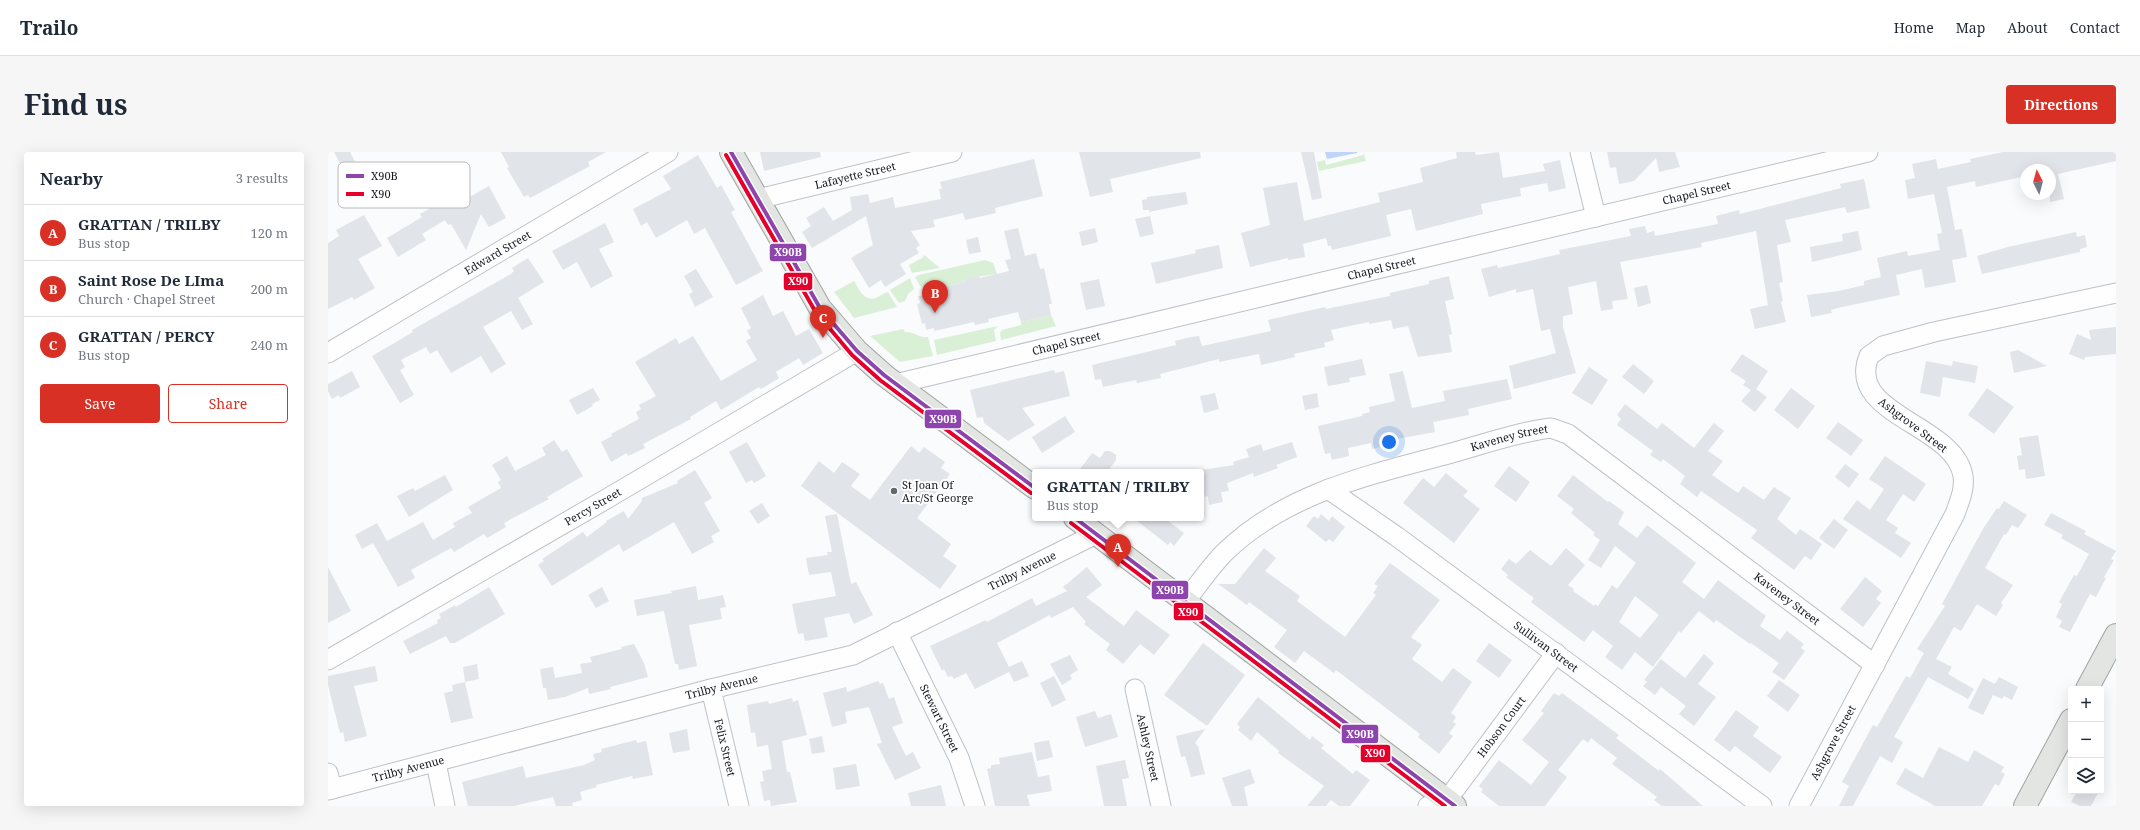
<!DOCTYPE html>
<html lang="en">
<head>
<meta charset="utf-8">
<style>
  :root { --surface:#fff; --page:#f6f6f7; --text:#1f2937; --muted:#747a83; --line:#e0e1e3; --accent:#d93025 }
  body { margin:0; font-family:"Noto Serif",serif; background:var(--page); color:var(--text) }
  .controls { position:absolute; right:12px; bottom:12px; display:grid; overflow:hidden; border-radius:4px; box-shadow:0 4px 16px #0002 }
  .controls button { width:36px; height:36px; display:grid; place-items:center; padding:0; border:0; border-bottom:1px solid var(--line); background:var(--surface); color:var(--text); font:20px sans-serif }
  .compass { position:absolute; left:1692px; top:12px; width:36px; height:36px; border-radius:50%; background:var(--surface); box-shadow:0 4px 16px #0002; rotate:354deg }
  .you { position:absolute; left:1061px; top:290px; width:14px; height:14px; margin:-10px; border:3px solid #fff; border-radius:50%; background:#1a73e8; box-shadow:0 0 0 6px #1a73e833 }
  .badge { display:grid; place-items:center; width:26px; height:26px; border-radius:50%; background:var(--accent); color:#fff; font-size:13px; font-weight:700 }
  .pin { position:absolute; translate:-50% -33px; filter:drop-shadow(0 1px 2px #0008) }
  .pin::after { content:''; position:absolute; top:21px; width:14px; height:12px; background:inherit; clip-path:polygon(0 0,100% 0,50% 100%) }
  .popup { position:absolute; left:704px; top:317px; width:172px; height:52px; box-sizing:border-box; display:grid; place-content:center; border-radius:4px; background:var(--surface); filter:drop-shadow(0 1px 3px #0005); font-size:13px; white-space:nowrap; color:var(--muted) }
  .popup b { font-size:15px; color:var(--text) }
  .popup::after { content:''; position:absolute; left:50%; top:100%; margin-left:-8px; border:8px solid transparent; border-top-color:var(--surface) }
  .list { margin:0; padding:0; list-style:none }
  h2 { display:flex; justify-content:space-between; align-items:center; height:52px; margin:0; padding:0 16px; font-size:17px }
  h2 small { font-size:13px; font-weight:400; color:var(--muted) }
  .list li { display:grid; grid-template-columns:26px 1fr auto; gap:12px; align-items:center; box-sizing:border-box; height:56px; padding:0 16px; border-top:1px solid var(--line) }
  .list b { display:block; font-size:15px; white-space:nowrap }
  .list p { margin:0; font-size:13px; white-space:nowrap; color:var(--muted) }
  .list em { font-size:13px; font-style:normal; color:var(--muted) }
  .actions { display:flex; gap:8px; padding:12px 16px }
  .actions a { flex:1; padding:9px 0; border:1px solid var(--accent); border-radius:4px; text-align:center; font-size:14px; color:var(--accent) }
  .actions .main { background:var(--accent); color:#fff }
  .icon { flex:none; width:22px; height:22px; fill:none; stroke:currentColor; stroke-width:2; stroke-linecap:round; stroke-linejoin:round }
  .map { position:relative; flex:none; width:1788px; height:654px; overflow:hidden; border-radius:4px }
  header { display:flex; align-items:center; gap:24px; box-sizing:border-box; height:56px; padding:0 20px; background:var(--surface); border-bottom:1px solid var(--line) }
  header strong { font-size:19px }
  nav { display:flex; gap:22px; margin-inline-start:auto; font-size:14px }
  .intro { display:flex; align-items:center; justify-content:space-between; box-sizing:border-box; height:96px; padding:0 24px }
  h1 { margin:0; font-size:28px }
  .button { padding:10px 18px; border-radius:4px; background:var(--accent); color:#fff; font-size:14px; font-weight:700 }
  main { display:flex; gap:24px; padding:0 24px }
  aside { flex:1; background:var(--surface); border-radius:4px; box-shadow:0 4px 16px #0002 }
  .map>svg:first-child { display:block }
  .green { fill:#daf0d6 }
  .water { fill:#c0d4fa }
  .building { fill:#e1e4e9; fill-rule:evenodd }
  .lines { fill:none; stroke-linecap:round; stroke-linejoin:round }
  .minor-casing { stroke:#bec1c5; stroke-width:21 }
  .major-casing { stroke:#9ea59f; stroke-width:24 }
  .minor { stroke:#fefeff; stroke-width:19 }
  .major { stroke:#e2e5e2; stroke-width:22 }
  .bus-1-casing { stroke:#fff; stroke-width:7 }
  .bus-2-casing { stroke:#fff; stroke-width:7 }
  .bus-1 { stroke:#8e44ad; stroke-width:4 }
  .bus-2 { stroke:#e4002b; stroke-width:4 }
  .poi-dot { fill:#65686d; stroke:#fff; stroke-width:1.5 }
  .labels { text-anchor:middle; stroke-width:4; stroke-linejoin:round; paint-order:stroke }
  .street-label { font-size:11px; fill:#15191f; stroke:#fff }
  .poi-label { font-size:11px; fill:#15191f; stroke:#fff; text-anchor:start }
  .key { fill:#fff; stroke:#b9babc; stroke-width:1 }
  .key-label { font-size:11px; fill:#15191f }
  .line-badge { stroke:#fff; stroke-width:1.5 }
  .badge-label { font-size:11px; text-anchor:middle; font-weight:bold; fill:#fff }
</style>
</head>
<body>
<header>
<strong>Trailo</strong>
<nav><a>Home</a><a>Map</a><a>About</a><a>Contact</a></nav>
</header>
<div class="intro"><h1>Find us</h1><a class="button">Directions</a></div>
<main>
<aside>
<h2>Nearby<small>3 results</small></h2>
<ul class="list">
<li><span class="badge">A</span><div><b>GRATTAN / TRILBY</b><p>Bus stop</p></div><em>120 m</em></li>
<li><span class="badge">B</span><div><b>Saint Rose De LIma</b><p>Church · Chapel Street</p></div><em>200 m</em></li>
<li><span class="badge">C</span><div><b>GRATTAN / PERCY</b><p>Bus stop</p></div><em>240 m</em></li>
</ul>
<div class="actions"><a class="main">Save</a><a>Share</a></div>
</aside>
<div class="map">
<svg width="1788" height="654" viewBox="0 0 1788 654">
  <rect width="100%" height="100%" fill="#f9fbfd"/>
  <path class="green" d="M1035 0 1038 9 991 19 989 10 997 8 998 13 1035 3Z
    M596 103 612 116 584 121 581 113 594 106Z
    M657 108 665 111 669 122 636 127 637 130 602 138 601 136 592 134 587 125 591 123Z
    M582 126 586 137 580 142 577 149 571 151 562 138Z
    M526 129C531 137 536 150 548 146 552 144 555 141 560 140L569 155 526 166 506 140Z
    M723 163 728 174 673 188 672 181 674 178 693 173V170Z
    M670 174 666 178 668 189 609 203 606 188Z
    M575 177 577 180C586 179 590 186 600 185L605 204 572 210 542 184Z"/>
  <path class="water" d="M997 0H1029V1L999 7Z"/>
  <path class="building" d="M6 0H22L31 17 18 23Z
    M173 0H278L260 10 262 14 202 46 200 43 196 45 179 16 181 15Z
    M432 0H492L493 5 436 19Z
    M751 0H872L873 6 782 27 785 40 762 45Z
    M973 0H986L994 46 984 48Z
    M1128 0H1147L1148 3 1171 0 1175 26 1217 19 1215 12 1232 8 1238 36 1221 40 1219 31 1192 36 1193 44 1153 52 1155 62 1088 79 1083 57 1058 63 1063 84 1004 98 1003 94H1000L998 86 975 92 977 105 960 108V106L922 115 913 81 942 73 935 36 969 30 976 69 1052 50 1050 41 1095 30 1092 16 1129 6Z
    M1279 0H1347L1352 15 1331 20 1328 6 1306 29 1291 32 1288 15 1282 16Z
    M1675 0H1788V9L1730 22 1736 47 1722 50V18H1698V24L1648 35 1647 29 1619 35 1627 78 1634 77 1639 105 1624 108 1628 130 1597 136 1594 117 1568 123 1572 143 1514 155 1503 158 1504 161 1483 165 1479 143 1511 139 1536 133V129L1553 125 1549 106 1579 99 1580 104 1612 98 1609 82 1614 81 1606 42 1580 47 1577 28 1587 26 1584 12 1608 7 1610 17 1643 10 1642 7Z
    M370 3 389 36 393 33 407 58 403 60 435 119 408 133 377 76 366 82 359 68 328 86 319 70 313 74 305 57 343 37 335 24Z
    M706 7 715 44 667 56 668 61 637 68 635 61 605 68 607 75 583 79 592 93 588 96 591 101 572 112 578 122 557 135 553 128 541 136 523 106 545 93 538 64 484 96 474 80 483 74 478 66 496 55 505 69 524 58 522 45 540 42 542 51 565 45 567 56 613 47 611 37H614L612 30Z
    M106 23 124 49 128 46 131 51 161 34 178 66 161 75 153 62 138 98 123 72 120 73 117 68 94 82 98 88 70 105 59 86 94 65 92 62 108 53 95 30Z
    M1536 27 1542 56 1519 61 1517 55 1457 68 1463 90 1449 93 1455 130 1451 131 1455 149 1453 150 1458 170 1427 177 1422 157 1440 153 1428 79 1373 91 1374 95 1292 110 1300 147 1284 149 1285 157 1273 159 1268 129 1240 135 1245 162 1235 164V175L1248 221 1186 237 1181 214 1228 201 1222 177 1213 179 1205 137 1188 141V137L1161 145 1153 117 1169 113 1170 116 1232 102 1231 98 1303 84 1301 77 1317 74 1319 81 1326 79 1327 84 1390 72 1388 64 1411 58 1412 62 1513 36 1512 32Z
    M858 40 860 52 821 60V58H815L814 48 819 47V45Z
    M36 63 54 94 30 107 47 136 26 148 24 145 0 157V91L11 84 8 78Z
    M822 64 826 82 812 85 807 67Z
    M277 71 286 90 271 97 285 124 263 136 249 110 235 118 224 99Z
    M690 76 697 104 708 101 712 117 716 116 724 152H721L723 163 693 170 690 160 660 167 661 170 647 173 646 170 606 179V176L598 178 597 171 594 172 589 152 592 151 590 144 597 143V139L637 130 636 127 651 124 652 126 681 119 677 108 683 107 676 79Z
    M767 76 770 90 754 94 751 80Z
    M1530 79 1534 98 1484 110 1482 95 1515 89 1514 82Z
    M1748 80 1749 85 1757 83 1759 95 1752 97V100L1654 122 1649 104 1680 95Z
    M650 85 653 100 641 102 638 88Z
    M891 93 895 116 828 132 823 111 868 101 867 98Z
    M200 106 216 130 190 146 205 172 194 178 183 159 155 175 178 212 163 221 153 204 123 221 109 198 102 202 98 195 73 208 77 215 72 218 86 243 72 251 44 204 85 180 84 178 183 122 186 119 184 116Z
    M368 117 385 145 367 155 361 142 365 140 356 124Z
    M1121 124 1126 147 1117 149 1124 182 1121 183 1124 200 1090 205 1080 174 1065 177 1063 168 1041 172V170L1003 178 1006 188 996 191 997 195 966 202 967 205 933 213 931 202 891 210V207L832 222 833 226 809 231 808 228 775 235 773 227 767 228 764 213 848 193 847 189 863 185 871 184 874 194 943 179 940 168 997 155 998 157 1062 144V141L1101 132V129Z
    M771 127 777 154 758 158 752 131Z
    M1319 133 1323 151 1310 155 1306 136Z
    M435 143 445 164 455 159 468 184 481 177 495 201 475 213 471 206 448 220 451 226 433 237 431 235 393 258 388 249 362 265 363 267 315 292 317 296 300 304 299 301 283 310 273 290 284 284 283 282 311 267 308 260 313 257 311 253 328 244 307 210 348 186 351 192 365 184 393 229 429 208 418 189 423 186 419 179 423 176 413 156Z
    M1788 175V202L1757 205 1756 208 1741 202 1749 182 1763 188 1761 178Z
    M1690 198 1719 214 1686 221 1682 200Z
    M1414 202 1440 219 1428 237 1439 245 1427 260 1413 249 1423 238 1415 233 1418 229 1402 219Z
    M1034 207 1038 223 1021 226 1022 230 1000 234 996 215Z
    M1598 209 1624 214 1625 209 1650 214 1647 231 1615 225 1612 245 1592 241Z
    M1305 212 1326 229 1316 242 1294 225Z
    M1261 215 1280 228 1264 253 1244 241Z
    M726 218 727 221 736 219 742 244 694 256 707 273 680 289 656 271 655 265 649 266 642 238Z
    M24 219 32 235 12 246 11 243 4 247 0 239V232Z
    M1075 219 1084 256 1117 249 1115 239 1179 227 1184 247 1140 257 1141 263 1105 270 1107 280 1063 288 1064 292 1044 297 1043 291 1020 296 1021 304 1004 308 1002 301 997 302 990 274 1034 264V262L1042 260 1041 255 1067 249 1061 222Z
    M265 236 272 248 264 252 265 254 249 263 241 248Z
    M1463 236 1487 254 1470 277 1446 258Z
    M1659 236 1686 255 1666 282 1640 263Z
    M887 241 891 257 876 261 872 244Z
    M989 241 991 255 977 258 974 244Z
    M1297 252 1329 277 1334 271 1366 296 1386 271 1396 279 1380 299 1395 309 1384 323 1410 341 1415 334 1436 348 1446 335 1463 346 1449 367 1468 383 1472 377 1494 392 1483 408 1477 404 1466 418 1423 386 1429 378 1373 339 1369 345 1352 332 1357 324 1335 307 1333 310 1322 303 1325 299 1289 273 1293 267 1289 263Z
    M737 264 747 280 714 301 704 285Z
    M1510 270 1535 288 1523 304 1498 286Z
    M1710 283 1717 324 1698 327 1697 317 1691 318 1689 304 1694 303 1691 286Z
    M226 288 234 300 239 297 255 324 219 345 221 347 176 371 178 375 159 386 156 382 126 400 123 396 83 418 87 426 70 435 45 391 34 397 27 383 49 371 59 389 95 370 105 388 127 375 125 371 144 361 140 355 173 336 170 330 173 328 164 313 179 304 187 319 218 303 214 296Z
    M419 290 438 324 426 331 424 328 418 331 401 300Z
    M964 290 969 305 948 313 950 316 926 325 925 321 899 331 901 339 893 340 895 350 881 353 880 344 877 345 875 336H873V318L906 313 905 310 921 305 918 297 933 292 935 299Z
    M583 294 591 301 596 295 617 310 613 316 622 322 589 366 623 392 615 404 629 414 612 437 473 334 491 309 506 321 514 310 532 322 523 334 542 348Z
    M777 299H782L788 303V308L779 320H750L764 301 772 306Z
    M1557 304 1598 332 1586 350 1575 342 1558 368 1570 376 1567 381 1583 391 1573 406 1515 367 1529 348 1542 358 1556 337 1541 327Z
    M1517 312 1531 322 1521 336 1507 325Z
    M1181 314 1202 330 1188 350 1166 334Z
    M367 318 384 346 376 351 392 379 383 384 386 390 364 402 346 370 295 400 291 392 224 434 210 413 216 409 214 407 255 380 259 385 279 370 278 369 296 359 300 367 314 349V346L350 331 349 329Z
    M1118 321 1140 339 1135 344 1152 357 1126 391 1075 351 1095 326 1106 335Z
    M117 323 125 338 81 365 69 344 85 336 87 339Z
    M1245 323 1280 350 1281 349 1296 360 1290 372 1309 386 1319 373 1368 411 1354 430 1376 447 1390 428 1438 464 1432 474 1452 488 1459 479 1476 492 1473 496 1477 499 1456 528 1444 520 1451 511 1423 491 1422 492 1388 468 1386 471 1371 459 1353 481 1351 479 1325 515 1307 500 1294 518 1277 505 1285 494 1265 478 1256 490 1203 450 1206 446 1178 425 1180 423 1173 417 1181 407 1188 412 1202 398 1223 414 1238 396 1257 413 1240 433 1246 437 1245 439 1266 454 1267 452 1270 454 1284 433 1289 437 1308 411 1287 394 1273 416 1260 408 1272 388 1265 383 1267 381 1243 361 1246 357 1229 344ZM1307 444 1331 463 1312 486 1291 470Z
    M1676 349 1699 363 1690 376 1684 373 1678 383 1676 382 1657 416 1685 433 1673 451 1675 453 1668 464 1649 452 1633 479 1626 475 1608 507 1624 515 1620 522 1646 537 1640 547 1600 525 1566 585 1575 590 1564 611 1552 604 1525 654H1511L1521 634 1514 630 1545 573 1549 575 1578 524 1582 526 1596 501 1589 497 1617 454 1614 452 1655 377 1669 356 1671 357Z
    M434 351 442 364 430 372 421 359Z
    M1723 361 1758 379 1756 382 1788 399 1783 407 1786 408 1776 425 1778 426 1768 445 1762 442 1742 480 1731 475 1734 469 1728 465 1734 452 1731 450 1746 423 1749 424 1761 402 1733 386 1735 383 1716 373Z
    M509 362 523 432 528 430 545 463 526 472 521 461 496 466 500 485 477 489 475 481 470 482 464 452 508 444 503 420 481 423 478 406 500 403 499 400H504L497 364Z
    M993 362 1001 369 1004 364 1017 375 1005 390 1001 387 998 390 978 374 986 364 990 367Z
    M805 366H836L856 381 846 394 842 390 840 393Z
    M1506 367 1520 378 1506 397 1491 386Z
    M936 396 948 406 937 419 972 444 969 449 1017 485 1048 443 1045 441 1050 434 1046 432 1062 411 1112 448 1083 485 1094 493 1084 507 1114 530 1125 516 1144 530 1123 561 1128 565 1125 570 1128 572 1121 581 1125 584 1111 602 1090 585 1092 582 1008 518 1006 521 976 499 967 511 946 495 959 478 921 450 919 453 890 432H907Z
    M0 415 23 459 0 471Z
    M759 415 774 433 758 445 796 474 808 458 842 483 826 503 812 492 795 512 778 498 782 492 756 472 758 470 745 455 723 466 722 463 669 491 681 515 694 509 701 524 686 530 681 520 647 537 638 521 626 527 624 524 620 525 616 517 614 519 602 494 658 468 659 470 704 446 708 454 739 439 735 435Z
    M1537 425 1554 439 1548 447 1553 451 1535 475 1512 457Z
    M368 434 370 448 395 443 398 455 392 456 394 467 361 473 369 514 351 518 350 512H347L336 459 309 464 306 448 344 441 343 439Z
    M161 435 177 462 127 491H122L118 484 82 502 75 489 110 471 109 468 113 466 111 462 127 453 128 455Z
    M274 435 281 449 268 456 260 443Z
    M875 491 917 523 879 574 836 543Z
    M1161 491 1184 508 1171 526 1148 509Z
    M306 492 316 511 320 525 282 535 283 537 261 542 260 536 237 545 220 548 218 536H215L212 517 225 515 227 526 254 521 252 512 264 510 262 505 294 497 293 495Z
    M1376 502 1386 511 1370 532 1388 545 1366 574 1351 562 1358 554 1333 535 1327 543 1315 534 1319 530 1316 528 1333 507 1357 526Z
    M742 503 750 518 742 523 744 527 734 533 722 512Z
    M149 512 151 527 137 530 135 515Z
    M47 514 50 529 26 534 39 584 17 590 15 580 12 581 0 533V524Z
    M726 524 738 548 724 555 712 531Z
    M1671 525 1690 535 1684 548 1676 544 1674 547 1665 543 1655 563 1640 556 1655 526 1667 532Z
    M1451 528 1472 543 1460 560 1439 544Z
    M550 529 552 532 555 531 561 547 566 545 575 571 564 575 578 604 585 600 593 616 567 628 549 592 554 591 541 555 517 560 519 571 504 575 495 541 518 535 519 540Z
    M137 530 145 566 123 571 116 541 125 539 124 533Z
    M1226 541 1231 544 1234 541 1291 583 1288 586 1331 619 1332 617 1375 654H1334L1326 648 1329 645 1284 612 1289 606 1263 586 1260 591 1255 587 1230 618 1239 625 1217 654H1171L1153 640 1155 637 1151 634 1171 608 1203 633 1221 610 1194 588 1216 561 1213 559Z
    M930 545 982 588 984 584 996 593 993 596 1025 622 1028 618 1042 628 1022 654H1011L1003 648 998 654H979L996 634 950 601 951 599 929 580 923 589 910 578 912 575 909 572Z
    M464 546 465 550 470 548 479 583 454 589 459 620H462L469 650 443 654 442 648 436 649 432 630 436 629 434 619 444 617 440 593 429 595 427 580 423 581 419 553 440 549 441 552Z
    M1408 558 1431 575 1425 584 1454 605 1442 621 1407 594 1402 600 1386 588Z
    M767 559 770 566 783 562 790 585 757 595 748 565Z
    M359 577 362 598 345 601 341 581Z
    M877 577 867 591 870 594 877 622 863 625 857 604 853 605 848 584Z
    M494 584 497 600 484 602 481 587Z
    M308 588 309 591 318 589 325 623 305 627 304 624 268 633 269 635 252 640 254 648 244 651 245 654H228L225 645 186 654H140L134 630 195 614 198 626 256 613 267 608 265 602 274 600 273 597Z
    M721 588 725 605 709 609 706 591Z
    M1611 595 1640 610 1646 598 1676 615 1673 620 1677 622 1671 634 1667 632 1654 654H1607L1568 632 1577 616 1595 626Z
    M704 600 710 625 721 623 724 639 699 643 702 654H667L659 617 663 616V613L672 612 671 606Z
    M797 608 801 626 794 627 799 654H776L768 614Z
    M528 612 532 634 508 638 505 616Z
    M922 617 927 631 916 635 920 654H904L894 626Z
    M613 633 618 654H583L580 641Z
    M1749 639H1771L1763 654H1752L1743 650Z"/>
  <g class="lines">
    <g class="minor-casing">
      <g id="minor">
        <path d="M1252 0 1268 65"/>
        <path id="s1" d="M430 47 624 0"/>
        <path id="s2" d="M0 201 340 0"/>
        <path id="s3" d="M567 232 1540 0"/>
        <path id="s4" d="M1000 337 1068 384 1434 654"/>
        <path id="s5" d="M857 450C870 433 882 415 897 400 958 341 1041 323 1120 302 1153 293 1189 280 1223 276L1240 282 1547 513"/>
        <path id="s6" d="M569 480 631 606 647 654"/>
        <path id="s7" d="M0 508 280 346 529 199"/>
        <path id="s8" d="M383 537 411 654"/>
        <path id="s9" d="M807 537 833 654"/>
        <path d="M108 611 117 654"/>
        <path d="M0 621 4 637"/>
        <path id="s10" d="M0 638 383 537 525 503 768 382"/>
        <path id="s11" d="M1100 654 1119 648 1228 501"/>
        <path id="s12" d="M1471 654 1627 362C1631 350 1637 338 1635 324 1627 272 1517 263 1541 204L1555 194 1606 180 1788 141"/>
      </g>
    </g>
    <g class="major-casing">
      <path id="major" d="M403 0 492 156 529 199 556 223 707 336
        M747 366 1127 654
        M1759 537 1788 483
        M1697 654 1743 568"/>
    </g>
    <use href="#minor" class="minor"/>
    <use href="#major" class="major"/>
    <g class="bus-1-casing">
      <path id="bus-1" d="M403 0 492 156 529 199 556 223 707 336
        M747 366 1127 654"/>
    </g>
    <g class="bus-2-casing">
      <path id="bus-2" d="M398 3 487 159 524 203 552 228 703 341
        M743 371 1117 654"/>
    </g>
    <use href="#bus-1" class="bus-1"/>
    <use href="#bus-2" class="bus-2"/>
  </g>
  <circle class="poi-dot" cx="566" cy="339" r="4"/>
  <g class="labels">
    <g class="street-label">
      <text dy="4" stroke="none"><textPath href="#s1" startOffset="100">Lafayette Street</textPath></text>
      <text dy="4" stroke="none"><textPath href="#s3" startOffset="824">Chapel Street</textPath></text>
      <text dy="4" stroke="none"><textPath href="#s2" startOffset="197">Edward Street</textPath></text>
      <text dy="4" stroke="none"><textPath href="#s3" startOffset="500">Chapel Street</textPath></text>
      <text dy="4" stroke="none"><textPath href="#s3" startOffset="176">Chapel Street</textPath></text>
      <text transform="translate(1585 273) rotate(37)" y="4">Ashgrove Street</text>
      <text dy="4" stroke="none"><textPath href="#s5" startOffset="374">Kaveney Street</textPath></text>
      <text dy="4" stroke="none"><textPath href="#s7" startOffset="306">Percy Street</textPath></text>
      <text dy="4" stroke="none"><textPath href="#s10" startOffset="731">Trilby Avenue</textPath></text>
      <text dy="4" stroke="none"><textPath href="#s5" startOffset="709">Kaveney Street</textPath></text>
      <text dy="4" stroke="none"><textPath href="#s4" startOffset="269">Sullivan Street</textPath></text>
      <text dy="4" stroke="none"><textPath href="#s10" startOffset="407">Trilby Avenue</textPath></text>
      <text dy="4" stroke="none"><textPath href="#s6" startOffset="96">Stewart Street</textPath></text>
      <text dy="4" stroke="none"><textPath href="#s11" startOffset="111">Hobson Court</textPath></text>
      <text dy="4" stroke="none"><textPath href="#s12" startOffset="72">Ashgrove Street</textPath></text>
      <text dy="4" stroke="none"><textPath href="#s8" startOffset="60">Felix Street</textPath></text>
      <text dy="4" stroke="none"><textPath href="#s9" startOffset="60">Ashley Street</textPath></text>
      <text dy="4" stroke="none"><textPath href="#s10" startOffset="83">Trilby Avenue</textPath></text>
    </g>
    <g class="poi-label">
      <text x="574" y="337">St Joan Of<tspan x="574" dy="13">Arc/St George</tspan></text>
    </g>
  </g>
  <rect x="10" y="10" width="132" height="46" rx="6" class="key"/>
  <rect x="18" y="22" width="18" height="4" fill="#8e44ad"/>
  <rect x="18" y="40" width="18" height="4" fill="#e4002b"/>
  <g class="key-label">
    <text x="43" y="28">X90B</text>
    <text x="43" y="46">X90</text>
  </g>
  <g class="line-badge">
    <rect x="441" y="91" width="38" height="19" rx="4" fill="#8e44ad"/>
    <rect x="455" y="120" width="30" height="19" rx="4" fill="#e4002b"/>
    <rect x="596" y="257" width="38" height="20" rx="4" fill="#8e44ad"/>
    <rect x="823" y="428" width="38" height="20" rx="4" fill="#8e44ad"/>
    <rect x="845" y="450" width="31" height="19" rx="4" fill="#e4002b"/>
    <rect x="1013" y="572" width="38" height="20" rx="4" fill="#8e44ad"/>
    <rect x="1032" y="592" width="31" height="19" rx="4" fill="#e4002b"/>
  </g>
  <g class="badge-label">
    <text x="460" y="104">X90B</text>
    <text x="470" y="133">X90</text>
    <text x="615" y="271">X90B</text>
    <text x="842" y="442">X90B</text>
    <text x="860" y="464">X90</text>
    <text x="1032" y="586">X90B</text>
    <text x="1047" y="605">X90</text>
  </g>
</svg>
<div class="controls">
<button>+</button>
<button>−</button>
<button><svg class="icon" aria-label="layers" viewBox="0 0 24 24"><path d="M12 4l9 5-9 5-9-5zM3 14l9 5 9-5"/></svg></button>
</div>
<svg class="compass" viewBox="-18 -18 36 36"><path d="M0-13l5 13h-10z" fill="#e53935"/><path d="M0 13l5-13h-10z" fill="#747a83"/></svg>
<div class="you"></div>
<div class="pin badge" style="left:790px;top:415px">A</div>
<div class="popup"><b>GRATTAN / TRILBY</b>Bus stop</div>
<div class="pin badge" style="left:607px;top:161px">B</div>
<div class="pin badge" style="left:495px;top:186px">C</div>
</div>
</main>
</body>
</html>
